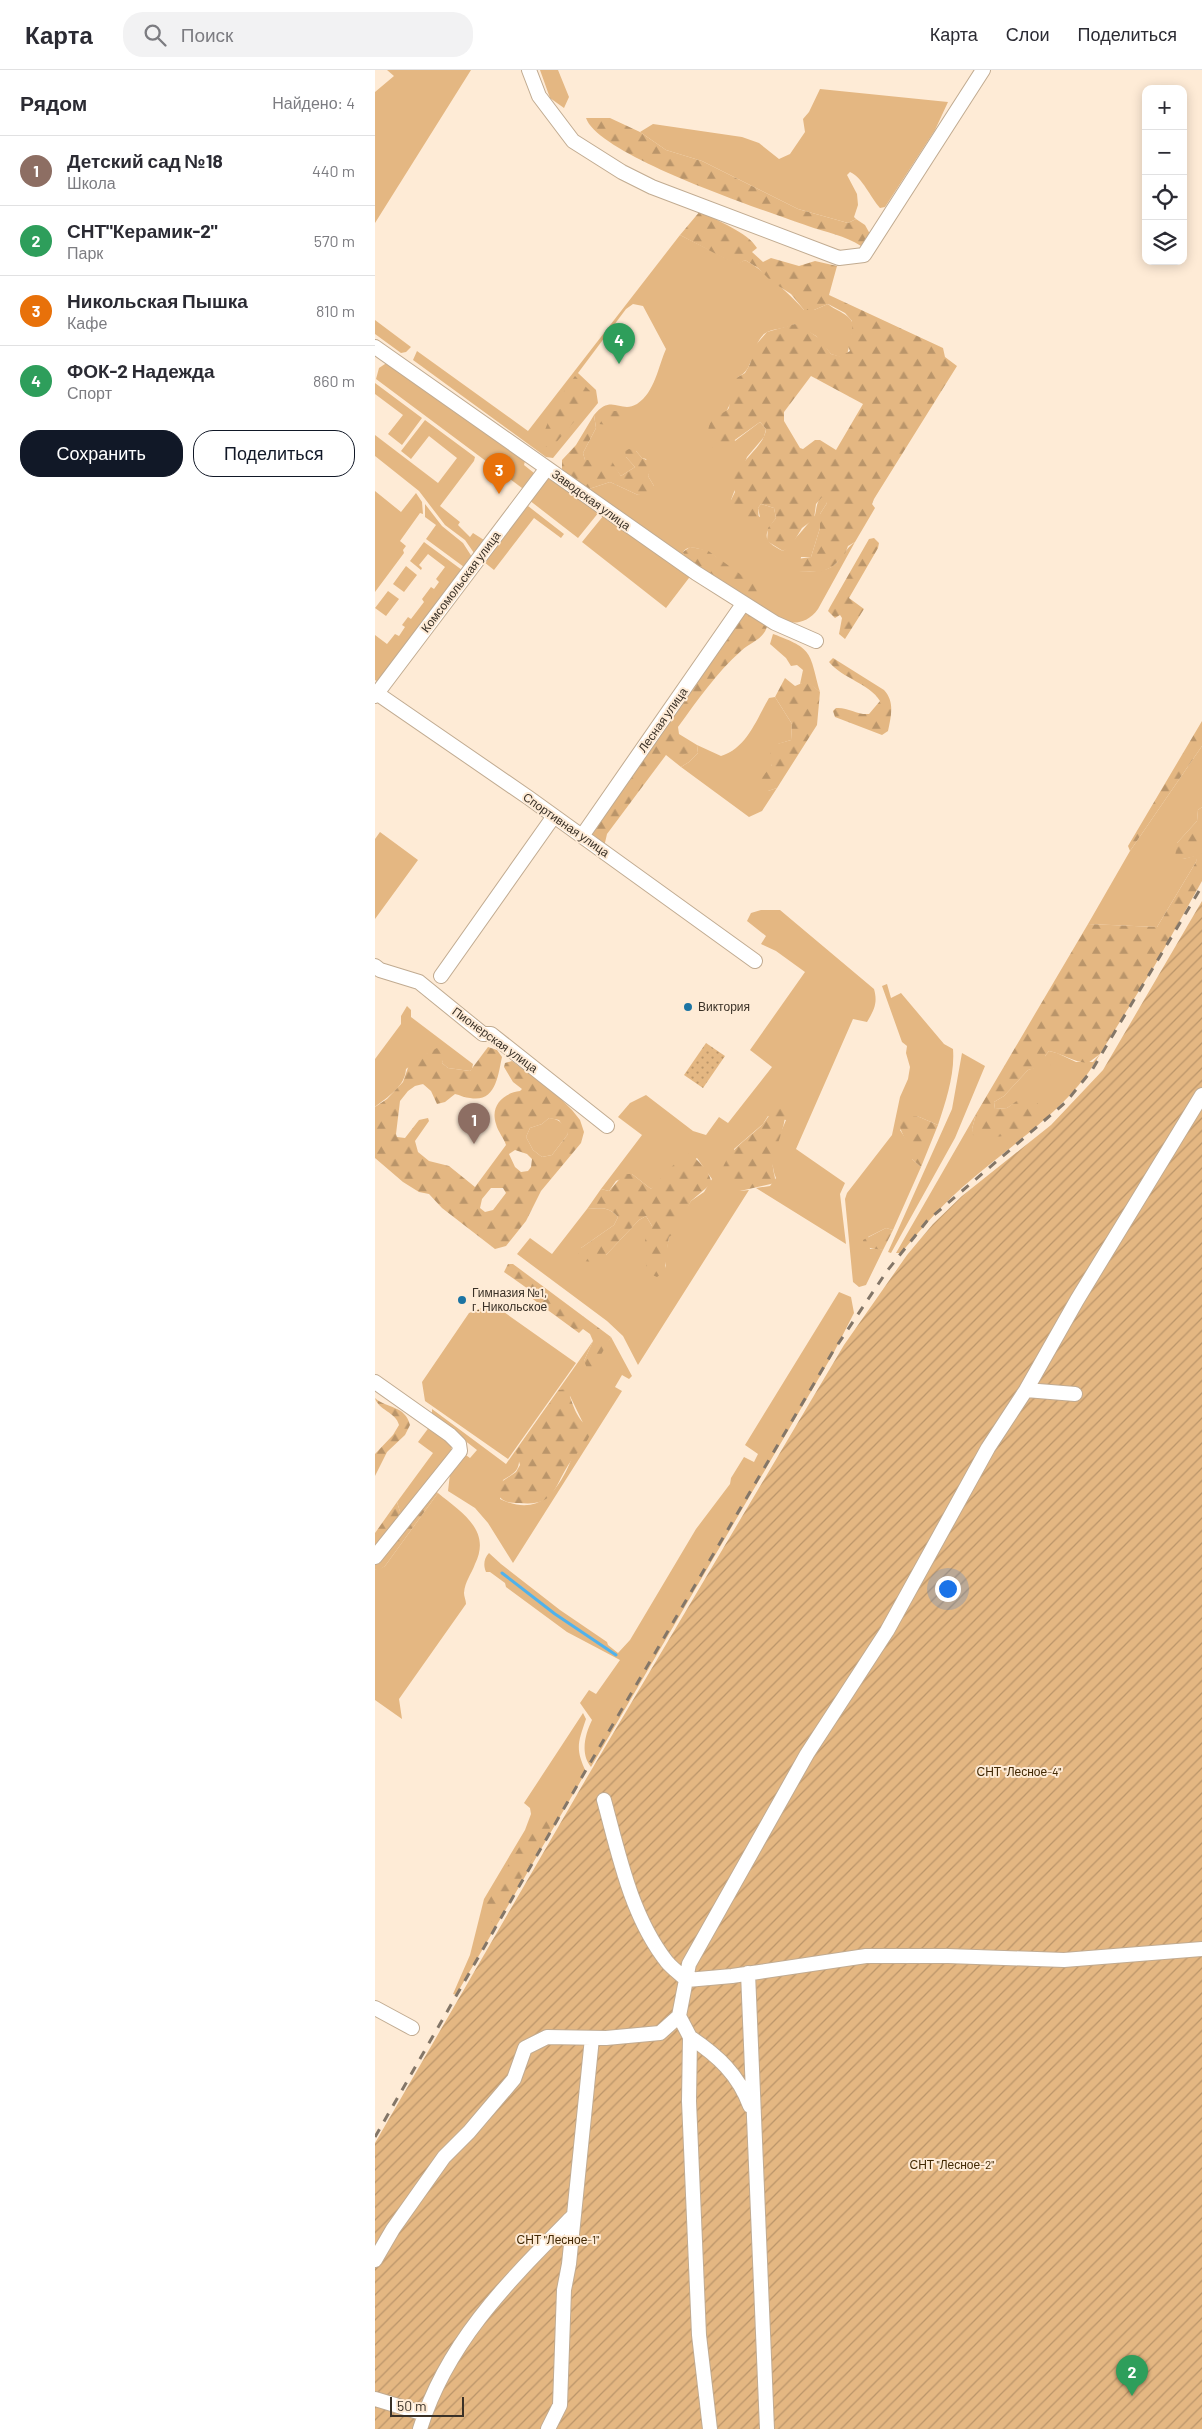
<!DOCTYPE html>
<html lang="ru">
<head>
<meta charset="utf-8">
<style>
  :root { --surface:#fff; --page:#f2f2f3; --text:#2b2b33; --muted:#7c7c81; --line:#e1e1e2; --accent:#111827 }
  body { margin:0; font-family:Barlow,sans-serif; background:var(--page); color:var(--text) }
  .controls { position:absolute; right:15px; top:15px; display:grid; overflow:hidden; border-radius:10px; box-shadow:0 2px 12px #0003 }
  .controls button { width:45px; height:45px; display:grid; place-items:center; padding:0; border:0; border-bottom:1px solid var(--line); background:var(--surface); color:var(--text); font:25px sans-serif }
  .scale { position:absolute; left:15px; bottom:12px; width:74px; box-sizing:border-box; padding-left:5px; border:2px solid #3a3127; border-top:0; font-size:14px; line-height:18px; white-space:nowrap; color:#3a3127; -webkit-text-stroke:4px #feebd6; paint-order:stroke }
  .you { position:absolute; left:572px; top:1518px; width:18px; height:18px; margin:-12px; border:4px solid #fff; border-radius:50%; background:#1a73e8; box-shadow:0 0 0 8px #1a73e833 }
  .badge { display:grid; place-items:center; width:32px; height:32px; border-radius:50%; background:var(--accent); color:#fff; font-size:16px; font-weight:700 }
  .pin { position:absolute; translate:-50% -41px; filter:drop-shadow(0 1px 2px #0008) }
  .pin::after { content:''; position:absolute; top:26px; width:18px; height:15px; background:inherit; clip-path:polygon(0 0,100% 0,50% 100%) }
  .list { margin:0; padding:0; list-style:none }
  h2 { display:flex; justify-content:space-between; align-items:center; height:65px; margin:0; padding:0 20px; font-size:21px }
  h2 small { font-size:16px; font-weight:400; color:var(--muted) }
  .list li { display:grid; grid-template-columns:32px 1fr auto; gap:15px; align-items:center; box-sizing:border-box; height:70px; padding:0 20px; border-top:1px solid var(--line) }
  .list b { display:block; font-size:19px; white-space:nowrap }
  .list p { margin:0; font-size:16px; white-space:nowrap; color:var(--muted) }
  .list em { font-size:16px; font-style:normal; color:var(--muted) }
  .actions { display:flex; gap:10px; padding:15px 20px }
  .actions a { flex:1; padding:11px 0; border:1px solid var(--accent); border-radius:20px; text-align:center; font-size:18px; color:var(--accent) }
  .actions .main { background:var(--accent); color:#fff }
  .icon { flex:none; width:28px; height:28px; fill:none; stroke:currentColor; stroke-width:2; stroke-linecap:round; stroke-linejoin:round }
  .map { position:relative; flex:none; width:827px; height:2359px; overflow:hidden }
  header { display:flex; align-items:center; gap:30px; box-sizing:border-box; height:70px; padding:0 25px; background:var(--surface); border-bottom:1px solid var(--line) }
  header strong { font-size:24px }
  nav { display:flex; gap:28px; margin-inline-start:auto; font-size:18px }
  .search { width:350px; height:45px; background:var(--page); display:flex; align-items:center; gap:12px; box-sizing:border-box; padding:0 18px; border-radius:20px; color:var(--muted); font-size:19px }
  main { display:flex }
  aside { flex:1; background:var(--surface) }
  .map>svg:first-child { display:block }
  .grass { fill:#e4b782; fill-rule:evenodd }
  .forest { fill:url(#forest-firs); fill-rule:evenodd }
  .park { fill:url(#park-dots) }
  .garden { fill:url(#garden-furrows) }
  .lines { fill:none; stroke-linecap:round; stroke-linejoin:round }
  .stream { stroke:#50b2ec; stroke-width:3 }
  .minor-casing { stroke:#c1ab91; stroke-width:16 }
  .minor { stroke:#fff; stroke-width:14 }
  .rail { stroke:#837668; stroke-width:3; stroke-dasharray:9 9; stroke-linecap:butt }
  .poi-dot { fill:#1c74a3; stroke:#feebd6; stroke-width:2 }
  .labels { text-anchor:middle; stroke-width:4; stroke-linejoin:round; paint-order:stroke }
  .street-label { font-size:12px; fill:#3a3127; stroke:#feebd6 }
  .poi-label { font-size:12px; fill:#3a3127; stroke:#feebd6; text-anchor:start }
  .park-label { font-size:12px; fill:#412803; stroke:#feebd6 }
</style>
</head>
<body>
<header>
<strong>Карта</strong>
<div class="search"><svg class="icon" aria-label="search" viewBox="0 0 24 24"><circle cx="10" cy="10" r="6"/><path d="M15 15l6 6"/></svg>Поиск</div>
<nav><a>Карта</a><a>Слои</a><a>Поделиться</a></nav>
</header>
<main>
<aside>
<h2>Рядом<small>Найдено: 4</small></h2>
<ul class="list">
<li><span class="badge" style="background:#8d6e63">1</span><div><b>Детский сад №18</b><p>Школа</p></div><em>440 m</em></li>
<li><span class="badge" style="background:#2e9e5b">2</span><div><b>СНТ&quot;Керамик-2&quot;</b><p>Парк</p></div><em>570 m</em></li>
<li><span class="badge" style="background:#e8710a">3</span><div><b>Никольская Пышка</b><p>Кафе</p></div><em>810 m</em></li>
<li><span class="badge" style="background:#2e9e5b">4</span><div><b>ФОК-2 Надежда</b><p>Спорт</p></div><em>860 m</em></li>
</ul>
<div class="actions"><a class="main">Сохранить</a><a>Поделиться</a></div>
</aside>
<div class="map">
<svg width="827" height="2359" viewBox="0 0 827 2359">
  <defs>
    <pattern id="forest-firs" width="22" height="20" patternUnits="userSpaceOnUse" patternTransform="scale(1.25)"><rect width="22" height="20" fill="#e4b782"/><path d="M5 1l3.5 6h-7zM16 11l3.5 6h-7z" fill="#ba956a"/></pattern>
    <pattern id="park-dots" width="8" height="8" patternUnits="userSpaceOnUse" patternTransform="scale(1.25)"><rect width="8" height="8" fill="#e4b782"/><path d="M2 2h.1M6 6h.1" fill="none" stroke="#ba956a" stroke-width="1.8" stroke-linecap="round"/></pattern>
    <pattern id="garden-furrows" width="10" height="10" patternUnits="userSpaceOnUse" patternTransform="scale(1.25)"><rect width="10" height="10" fill="#e4b782"/><path d="M-1 1l2-2M0 10L10 0M9 11l2-2" fill="none" stroke="#ba956a"/></pattern>
  </defs>
  <rect width="100%" height="100%" fill="#feebd6"/>
  <path class="grass" d="M12 0H96L0 153V22L19 6Z
    M165 0H183L194 27 189 38 175 28Z
    M445 19 573 32 560 60 510 137 505 138C495 127 488 108 475 102L472 105 482 124 483 135 479 147 481 149 473 153 423 139 327 91 291 80 265 62 278 54 367 67 384 73 404 89 415 84 430 62 428 49 434 42Z
    M305 165 362 194 370 190C389 201 414 223 429 240H439L453 234C462 242 475 243 479 256L471 289 456 284 441 266 420 254C411 259 397 258 389 264 375 278 380 299 363 307L356 332 351 342 360 371 385 352 391 359 389 367 372 387 356 430 385 447 383 438 386 434 399 438 401 448C388 465 387 471 408 481 411 480 439 447 440 445 442 437 441 433 447 426L451 429 452 433 445 444V458L436 487H426L424 502C433 501 443 502 452 499 465 495 469 479 480 472L443 539C425 564 398 550 379 533 358 515 352 484 321 478 315 477 312 477 308 482L310 490 211 420 235 412 263 425 279 416 273 406 275 398 271 389 267 388 261 381 251 387 260 397 246 406C230 383 231 394 210 390L208 383 221 358 219 345C237 323 245 344 262 334 280 322 283 297 291 279L268 236 258 234 251 239 203 303 221 320 223 333 178 388 171 387 38 290 42 281 153 361Z
    M0 250 36 277 31 282 26 283 0 264Z
    M10 294H15L150 391 149 395 159 403 158 410 151 421 1 309 4 298Z
    M0 313 47 348 27 375 13 364 28 345 0 324Z
    M50 350 100 387 99 391 65 436 85 452 83 455 95 467 98 463 109 470 99 483 90 470 70 455 44 421 0 386V365L63 413 82 388 54 366 36 389 26 381Z
    M174 405 224 442 203 468 154 430Z
    M0 421 26 442 41 423 47 432 48 444 45 443 25 471 31 476 28 480 29 483 0 522Z
    M50 434 67 456 88 473 97 487 89 497 51 469 61 455 50 447Z
    M153 436 189 464 186 468 159 448 119 500 109 492Z
    M229 445 317 504 291 538 207 472Z
    M49 472 87 500 3 612 0 610V565L12 574 20 564 24 566 30 557 27 555 33 547 36 549 49 532 47 529 56 517 59 519 64 512 61 509 70 497 53 484 44 495 47 498 46 500 35 491Z
    M31 496 42 505 29 522 18 514Z
    M13 521 24 529 11 546 0 538Z
    M398 564C439 579 434 582 445 622L432 612 425 614 428 600 422 595 416 596 411 588 395 574Z
    M400 627 417 654 416 670 403 674C396 689 396 704 393 721L402 718 387 741 374 747 306 697 314 692 323 683 322 675 346 686C372 678 381 650 394 628Z
    M827 676V737L823 740 822 751 802 773 808 789 823 785 821 792 782 857 713 854 755 781Z
    M5 762 43 790 0 849V769Z
    M386 840H405L499 919C503 933 499 940 492 952L478 949 421 1079 470 1113 465 1124 471 1174 381 1118 395 1116 401 1108C392 1089 404 1067 411 1050L393 1046 388 1054 359 1079 365 1121 374 1120 263 1295 248 1266 232 1251 142 1184 155 1168 177 1184 212 1139C225 1138 234 1136 243 1147L239 1155 206 1178 231 1185 264 1150 271 1146 277 1156 291 1198 290 1189 294 1167 316 1131 329 1122 337 1109 322 1088 276 1119 257 1104 241 1111 234 1121 226 1119 267 1065 243 1047 255 1033 271 1025 318 1061 331 1065 344 1047 353 1053 397 997 375 980 430 902 401 881 386 874 391 866 372 851 376 843Z
    M512 914 516 928 526 923 569 974 578 979C580 1004 571 1031 563 1055L542 1046 525 1060 537 1078V1089L546 1097 518 1160 511 1158 493 1167 495 1179 501 1178 508 1180 491 1215 484 1217 478 1212 477 1202 470 1129 472 1123 517 1065 525 1027 533 1009 535 997 531 983 532 976 527 972 507 916Z
    M32 936 36 940V947L98 994 97 999 95 1001 73 998 67 993 68 989 53 983 31 999C30 1017 12 1027 0 1037V989L26 954V946Z
    M674 981 682 983 701 992H718L725 984C697 1036 641 1071 597 1109 570 1131 548 1157 526 1183H521L601 1044 597 1059 599 1065 647 1028 632 1038 620 1039 619 1032 629 1026 653 1000 671 994 670 986Z
    M587 983 610 996 580 1068 516 1183 513 1182 577 1039Z
    M174 1048C184 1049 190 1054 193 1064L177 1085 167 1087 158 1080 151 1067 155 1058 167 1054Z
    M464 1222 476 1227 479 1243 458 1284 216 1697C205 1684 210 1664 217 1650L205 1633 214 1620 221 1624 245 1590 192 1562 131 1517 130 1513 115 1502H111C108 1495 109 1488 114 1483L126 1494 185 1540 232 1572 233 1575 243 1583 255 1570 321 1459 355 1414 356 1408 369 1387 379 1392 383 1384 370 1375Z
    M109 1237H116L126 1240 201 1293 133 1389 50 1331 47 1312 94 1243Z
    M236 1267 257 1306 254 1309 247 1305 240 1317 247 1321 138 1493 113 1453 100 1438 73 1421 75 1404 88 1383 95 1388 102 1380 57 1345V1339L131 1394 218 1271 209 1291 226 1281ZM195 1326 209 1355C195 1394 179 1455 125 1429L128 1410C138 1404 145 1401 144 1388Z
    M55 1356 75 1370 77 1384 27 1448 22 1432 58 1383 43 1372Z
    M63 1423C86 1442 117 1460 100 1494 96 1505 90 1511 89 1523 89 1527 91 1530 91 1534L24 1629 27 1649 0 1630V1499L3 1500 10 1496Z
    M208 1643 211 1649C203 1673 200 1678 211 1702L81 1925 78 1924 95 1885 109 1829 150 1760 156 1744 155 1738 149 1733Z"/>
  <path class="forest" d="M211 48H235L265 62 291 80 327 91 423 139 473 153 481 149 490 155 495 164 486 176C471 166 450 162 433 156 391 141 224 86 211 48Z
    M326 140C343 153 372 161 382 178L377 182 388 192 396 188 424 196 440 191 462 196 454 225 568 278 570 287 582 296 499 429 497 434 500 438 480 472 473 476 469 486 457 497 448 501 424 502 419 496 422 489 436 487 445 458V444L452 433 447 427 441 434 439 449 427 458 416 476 408 481 392 471 393 458 401 448 399 438 386 434 383 438 384 453 376 459C367 452 357 446 354 434L360 422C349 400 390 379 391 359L385 352 350 377 338 378C333 367 330 356 340 347 345 343 350 343 354 338L357 314 363 307 370 303 375 294 378 278 392 262 420 254 425 255 445 269 456 284 471 288 470 284 475 281 471 271 477 264V251L470 243 453 234 439 240H429L416 224 396 211 383 198 370 190 362 195 305 165ZM436 306 488 334 461 380 445 370H440L428 379 425 378 409 351V342Z
    M200 306 215 321 217 331 178 376 169 377C164 363 176 354 175 341Z
    M235 341H255L257 345C250 351 234 356 224 354L223 345Z
    M219 345 221 358 208 383 210 390H236L246 406 260 397 251 387 250 381 254 379 261 381 267 388 278 393 273 406 282 421 263 425 235 412 211 420 187 399V390L201 375Z
    M499 468 504 473 503 478 474 528 489 539 470 569 464 564 467 548 465 545 460 548 453 541 455 537 494 469Z
    M315 477 332 480 379 514 384 523 378 533 310 490 308 482Z
    M375 542 393 550C392 569 378 570 366 581 342 602 322 631 303 657L304 664 322 675 323 683 314 692 306 697 291 685 232 764 229 777 218 770 217 764 368 544Z
    M458 588 509 620C520 632 516 646 513 661L507 665 460 647 458 641 461 638C473 637 482 645 494 644L505 631C494 613 468 609 454 592Z
    M410 608 420 616 432 611 445 622 442 655 402 718 393 721 386 716 383 712 397 695 395 680 402 674 416 670 417 654 400 627Z
    M827 651V676L755 781 753 776Z
    M827 737V811L780 895 725 984 713 993C698 992 688 984 674 981L670 986 676 992V995L653 1000 629 1026 619 1032 620 1039 632 1038 647 1027C657 1029 665 1032 668 1042 654 1064 623 1071 598 1065L597 1059 601 1044 713 854 782 857 821 792 822 786 808 789 800 787 802 773 822 751 823 740Z
    M113 977 122 980 127 987C123 1005 121 1033 95 1028 90 1028 85 1025 80 1024L70 1032 62 1034 56 1021 48 1014 40 1016 33 1021 25 1031 21 1064 22 1067 30 1068 44 1050 53 1048 54 1051 40 1071 43 1082 54 1091 74 1096 100 1117 131 1075C129 1068 123 1062 121 1054 115 1036 128 1023 145 1021L147 1019 138 1012 129 997 130 993 137 991 179 1022 197 1040 205 1050 209 1062 206 1073 166 1121 151 1151 131 1176 120 1179 67 1138 54 1124 44 1122 28 1112 0 1088V1037L12 1029 28 1012 35 992 62 978 70 985 67 993 73 998 95 1001ZM174 1048 184 1050 193 1064 177 1085 167 1087 158 1080 151 1067 155 1058 167 1054ZM140 1080 152 1084 157 1089 156 1097 153 1101 146 1102 140 1097 134 1084ZM116 1118H128L131 1123 118 1140 110 1142 105 1138 107 1129Z
    M405 1036 410 1038C412 1057 400 1074 398 1094 397 1101 401 1106 400 1113L365 1121 354 1113 346 1103C353 1080 370 1071 386 1056 393 1049 395 1041 405 1036Z
    M530 1046H542L563 1055 546 1097 537 1089C537 1073 522 1063 525 1049Z
    M315 1083 332 1100 337 1113 316 1131 300 1163 294 1167C291 1181 294 1200 282 1207L273 1203C269 1187 266 1170 277 1156L271 1146 264 1150 231 1185 221 1192 206 1191 203 1184 206 1178 239 1155 243 1147C234 1136 225 1138 212 1139L226 1119 234 1121 249 1104H257L276 1119 305 1088Z
    M511 1158 518 1160 508 1180 489 1177 488 1170Z
    M133 1194H138L236 1267 218 1299 212 1298 209 1291 218 1271 215 1264 208 1259 204 1263 155 1227 156 1221 129 1202Z
    M192 1319C198 1333 201 1351 216 1358 216 1371 203 1381 196 1391 178 1416 182 1437 144 1433 133 1433 127 1432 121 1422L122 1415 141 1402 145 1395 141 1381 184 1320Z
    M0 1328C12 1339 30 1335 35 1355L30 1365 12 1382 0 1406V1384L18 1365 24 1355C21 1342 3 1340 0 1328Z
    M58 1419 63 1423 10 1496 3 1501 0 1499V1493Z
    M22 1432 27 1448 0 1481V1463Z
    M167 1746 174 1751 175 1759 119 1854 109 1845 111 1832 160 1751Z"/>
  <path class="park" d="M331 973 350 986 328 1018 309 1005Z"/>
  <path class="garden" d="M827 831V2359H0V2073L211 1709 469 1275 532 1185 558 1154 587 1126 676 1055 728 1000Z"/>
  <g class="lines">
    <path class="stream" d="M127 1503 180 1544 241 1585"/>
    <g class="minor-casing">
      <path id="minor" d="M154 0 164 26 198 71 247 102 277 117 464 188 489 185 608 0
        M0 277 321 503 400 553 441 571
        M0 622 154 728 380 891
        M0 626 172 398
        M207 766 368 534
        M0 896 5 900 44 912 108 964H116L232 1056
        M66 906 179 746
        M0 1312 75 1365 84 1374 85 1381 0 1487
        M651 1320 700 1324
        M229 1730C244 1785 256 1846 292 1892 297 1898 305 1904 312 1910L357 1906 491 1886H573L689 1890 827 1879
        M373 1903 392 2359
        M0 1938 37 1958
        M315 1967C343 1986 363 2004 375 2036
        M0 2190 18 2159 69 2087 94 2062 139 2009 150 1978 172 1967 231 1968 285 1963 304 1946
        M0 2329 50 2344
        M45 2359C72 2271 135 2210 198 2146
        M173 2359 185 2335 189 2220 194 2194 217 1968
        M335 2359 324 2265 314 2031 315 1967 304 1946 314 1894 432 1684 512 1561 613 1378 651 1320 702 1230 827 1025"/>
    </g>
    <use href="#minor" class="minor"/>
    <path class="rail" d="M0 2067 211 1700 457 1283 512 1201 552 1151 691 1032 717 1000 827 816"/>
  </g>
  <g class="poi-dot">
    <circle cx="313" cy="937" r="5"/>
    <circle cx="87" cy="1230" r="5"/>
  </g>
  <g class="labels">
    <g class="street-label">
      <text transform="translate(216 430) rotate(36)" y="4">Заводская улица</text>
      <text transform="translate(86 512) rotate(-53)" y="4">Комсомольская улица</text>
      <text transform="translate(288 650) rotate(-55)" y="4">Лесная улица</text>
      <text transform="translate(191 755) rotate(35)" y="4">Спортивная улица</text>
      <text transform="translate(120 970) rotate(36)" y="4">Пионерская улица</text>
    </g>
    <g class="poi-label">
      <text x="323" y="941">Виктория</text>
      <text x="97" y="1227">Гимназия №1,<tspan x="97" dy="14">г. Никольское</tspan></text>
    </g>
    <g class="park-label">
      <text x="644" y="1706">СНТ "Лесное-4"</text>
      <text x="577" y="2099">СНТ "Лесное-2"</text>
      <text x="183" y="2174">СНТ "Лесное-1"</text>
    </g>
  </g>
</svg>
<div class="controls">
<button>+</button>
<button>−</button>
<button><svg class="icon" aria-label="locate" viewBox="0 0 24 24"><circle cx="12" cy="12" r="6"/><path d="M12 2v4M12 18v4M2 12h4M18 12h4"/></svg></button>
<button><svg class="icon" aria-label="layers" viewBox="0 0 24 24"><path d="M12 4l9 5-9 5-9-5zM3 14l9 5 9-5"/></svg></button>
</div>
<div class="scale">50 m</div>
<div class="you"></div>
<div class="pin badge" style="left:99px;top:1074px;background:#8d6e63">1</div>
<div class="pin badge" style="left:757px;top:2326px;background:#2e9e5b">2</div>
<div class="pin badge" style="left:124px;top:424px;background:#e8710a">3</div>
<div class="pin badge" style="left:244px;top:294px;background:#2e9e5b">4</div>
</div>
</main>
</body>
</html>
